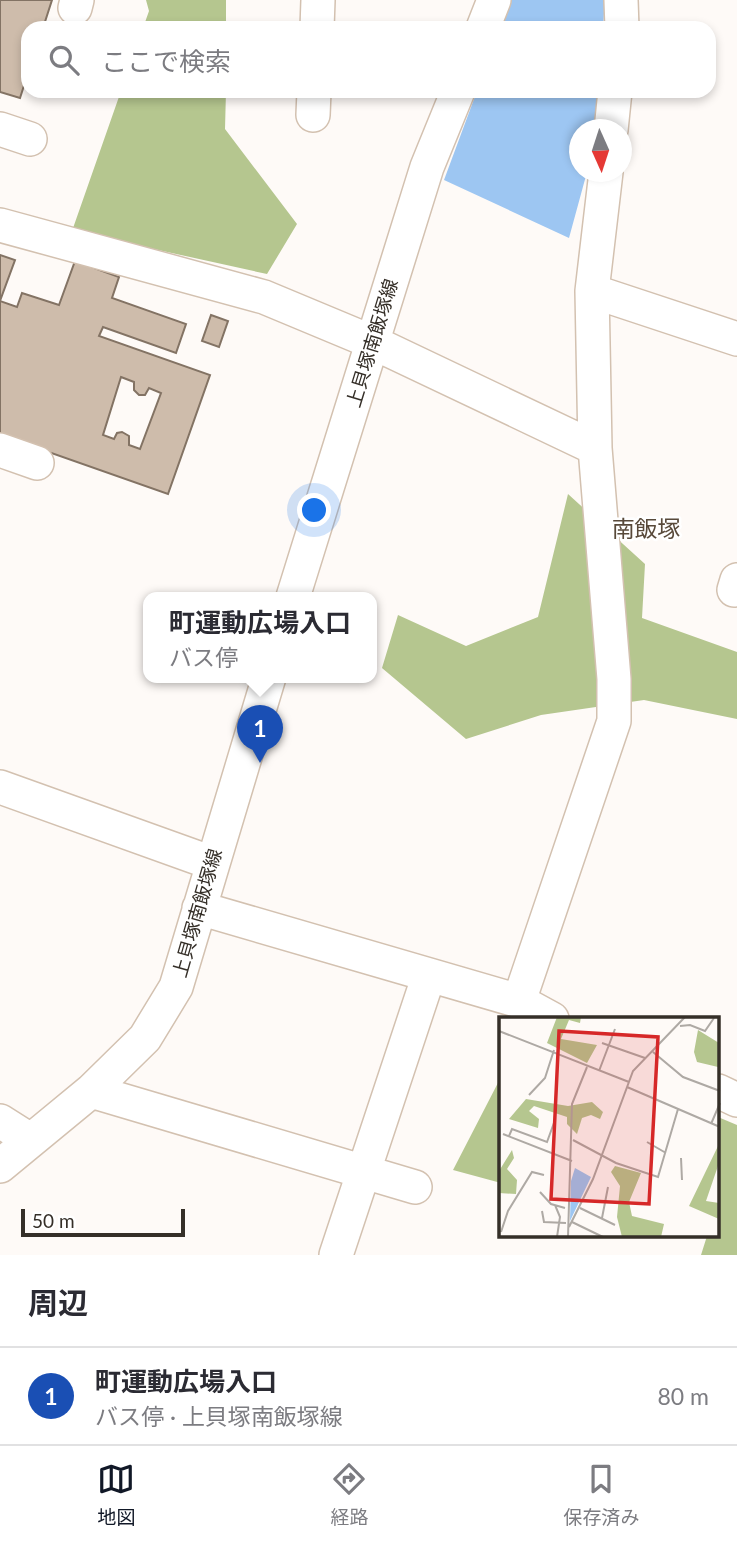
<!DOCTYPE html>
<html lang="ja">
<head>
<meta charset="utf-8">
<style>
  :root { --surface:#fff; --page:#f7f7f7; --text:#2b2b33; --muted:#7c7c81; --line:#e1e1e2; --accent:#111827 }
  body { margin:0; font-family:Lato,"Noto Sans JP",sans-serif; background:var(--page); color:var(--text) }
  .compass { position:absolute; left:569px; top:119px; width:63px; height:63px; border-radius:50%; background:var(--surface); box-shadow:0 4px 10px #0003; rotate:177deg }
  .scale { position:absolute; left:21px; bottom:18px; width:164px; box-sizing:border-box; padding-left:7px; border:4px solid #352f28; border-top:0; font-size:19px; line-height:24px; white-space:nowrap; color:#352f28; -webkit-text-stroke:5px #fff; paint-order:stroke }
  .you { position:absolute; left:315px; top:511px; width:24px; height:24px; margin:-18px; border:5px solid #fff; border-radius:50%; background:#1a73e8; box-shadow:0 0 0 10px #1a73e833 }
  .badge { display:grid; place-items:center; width:46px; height:46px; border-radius:50%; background:var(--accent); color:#fff; font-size:23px; font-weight:700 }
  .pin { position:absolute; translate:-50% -58px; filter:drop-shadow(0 2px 4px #0008) }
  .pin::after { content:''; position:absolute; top:37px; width:24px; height:21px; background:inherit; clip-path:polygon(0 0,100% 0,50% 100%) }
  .popup { position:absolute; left:143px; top:592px; width:234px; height:91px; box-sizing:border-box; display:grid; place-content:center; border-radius:14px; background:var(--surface); filter:drop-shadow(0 2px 5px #0005); font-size:23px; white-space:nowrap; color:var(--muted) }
  .popup b { font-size:26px; color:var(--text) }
  .popup::after { content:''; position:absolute; left:50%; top:100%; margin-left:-14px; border:14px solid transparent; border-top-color:var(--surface) }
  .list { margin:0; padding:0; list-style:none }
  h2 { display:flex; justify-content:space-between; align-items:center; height:91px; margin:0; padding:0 28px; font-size:30px }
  h2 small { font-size:23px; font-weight:400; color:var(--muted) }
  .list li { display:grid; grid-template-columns:46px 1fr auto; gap:21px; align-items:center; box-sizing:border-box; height:98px; padding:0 28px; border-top:2px solid var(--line) }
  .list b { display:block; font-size:26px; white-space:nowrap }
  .list p { margin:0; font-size:23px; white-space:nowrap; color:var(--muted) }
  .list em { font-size:23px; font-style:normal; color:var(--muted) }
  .icon { flex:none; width:38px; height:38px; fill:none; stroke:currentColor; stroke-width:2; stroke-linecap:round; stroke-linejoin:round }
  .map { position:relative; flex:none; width:737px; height:1255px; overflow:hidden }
  .search { position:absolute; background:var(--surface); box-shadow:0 4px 10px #0003; left:21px; right:21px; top:21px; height:77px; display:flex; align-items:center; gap:18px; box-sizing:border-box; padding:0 24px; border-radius:21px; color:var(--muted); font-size:26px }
  .sheet { height:189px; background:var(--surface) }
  nav { display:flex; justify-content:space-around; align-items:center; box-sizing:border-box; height:98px; border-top:2px solid var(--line); background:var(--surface); font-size:19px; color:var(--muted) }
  nav a { display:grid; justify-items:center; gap:4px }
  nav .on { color:var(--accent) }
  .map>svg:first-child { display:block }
  .forest { fill:#b5c68f }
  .water { fill:#9dc6f2 }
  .building { fill:#cebcab; stroke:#837364; stroke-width:2; fill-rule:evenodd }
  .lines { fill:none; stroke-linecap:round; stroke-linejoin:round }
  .minor-casing { stroke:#d3c1b0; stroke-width:36 }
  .minor { stroke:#fff; stroke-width:33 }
  .labels { text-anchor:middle; stroke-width:5; stroke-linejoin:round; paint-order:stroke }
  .street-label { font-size:19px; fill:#352f28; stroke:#fff }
  .quarter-label { font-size:23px; fill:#58493a; stroke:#fff }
  .inset-road { fill:none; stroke:#aea9a4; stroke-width:2 }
  .view { fill:#d62828; fill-opacity:0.15; stroke:#d62828; stroke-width:3.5 }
  .inset-edge { fill:none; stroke:#352f28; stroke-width:3.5 }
</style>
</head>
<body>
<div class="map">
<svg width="737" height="1255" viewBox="0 0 737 1255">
  <rect width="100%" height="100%" fill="#fefaf7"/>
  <path class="forest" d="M146 0H226V28H143L149 11Z
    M121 91H226L225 129 297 224 267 274 72 231Z
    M568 494 645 564 642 618 737 652V719L644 700 541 715 466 739 382 668 398 615 466 646 538 617Z
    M501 1077V1183L453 1170Z
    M718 1117 737 1125V1255H701L707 1236H718L720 1195 718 1194Z"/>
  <path class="water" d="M511 0H605L603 28H500Z
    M477 91H598L596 129 580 130V172H587L569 238 444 180Z"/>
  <path class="building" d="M0 0H52L43 28H28V73L20 98 0 92Z
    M0 255 15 260 0 301Z
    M75 261 119 277 112 298 186 324 176 353 103 327 99 336 210 375 168 494 0 435V301L17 307 22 293 59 305ZM121 377 134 382V390L139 395H145L149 388 161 393 140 449 129 445V436L122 432 117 433 114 439 103 435Z
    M211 315 228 321 219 347 202 341Z"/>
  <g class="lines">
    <g class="minor-casing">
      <path id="minor" d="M621 0 622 28
        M75 8 77 0
        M317 28 318 0
        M483 28 494 0
        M313 115 314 91
        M0 129 30 139
        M611 130 615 91
        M0 225 264 297 372 342 595 448
        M592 291 737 339
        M0 450 37 463
        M734 590 737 580
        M293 597 427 167 458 91
        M0 787 212 863
        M199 908 519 1001 552 1019
        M519 1001 614 721V679L595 448 592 291 606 172
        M91 1091 415 1187
        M718 1091 737 1100
        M0 1121 30 1140
        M0 1166 91 1091 145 1038 176 987 269 677
        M336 1255 429 975"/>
    </g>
    <use href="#minor" class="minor"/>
  </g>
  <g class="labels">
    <g class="street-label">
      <text transform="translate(372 343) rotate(-73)" y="7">上貝塚南飯塚線</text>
      <text transform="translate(197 913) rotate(-74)" y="7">上貝塚南飯塚線</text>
    </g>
    <g class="quarter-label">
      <text x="646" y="537">南飯塚</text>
    </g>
  </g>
  <g transform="translate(499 1017)">
    <rect width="220" height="220" fill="#fefaf7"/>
    <path d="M58 0H82L81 6 70 3 62 22 98 28 88 46 48 26ZM199 13 220 26 219 50 198 45 195 35ZM27 82 69 89 93 85 104 95 101 102 92 98 83 101 78 117 68 107V100L35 89 30 94 40 102 39 111 10 102ZM220 127V146L207 184 220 186V202L190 189ZM13 133 15 141 8 152 18 163 17 177 0 176V154ZM116 149 142 156 130 185 133 199 165 207 162 220H123L118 200 121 169 112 155Z" fill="#b5c68f"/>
    <path d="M76 151 92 160 71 204 72 164Z" fill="#9dc6f2"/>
    <path class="inset-road" d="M181 9 191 8 206 14 215 1M0 14 130 65M103 26 146 41M154 35 184 60 221 74M100 54 116 12M128 70 221 110M30 78 46 61 55 33M212 107 221 86M4 117 73 144M10 119 13 112 48 125 56 103M74 123 117 146 159 160 179 92M148 125 167 136M182 141 183 163M41 175 52 187 66 191M56 188 61 200 58 220M81 191 116 208M43 194 45 205 67 206M103 201 109 170M73 205 104 220M70 210 94 162 134 54 186 0M2 215 9 194 33 155 45 158M69 220 73 87 88 50"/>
    <path class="view" d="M60 14 159 20 150 187 52 182Z"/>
    <rect width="220" height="220" class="inset-edge"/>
  </g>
</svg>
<svg class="compass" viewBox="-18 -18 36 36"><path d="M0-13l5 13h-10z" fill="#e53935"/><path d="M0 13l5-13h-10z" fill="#7c7c81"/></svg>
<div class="scale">50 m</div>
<div class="you"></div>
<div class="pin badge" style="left:260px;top:763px;background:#1a4fb4">1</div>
<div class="popup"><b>町運動広場入口</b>バス停</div>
<div class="search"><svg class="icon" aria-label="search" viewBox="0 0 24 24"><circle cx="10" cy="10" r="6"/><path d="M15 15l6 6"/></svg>ここで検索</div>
</div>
<section class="sheet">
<h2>周辺<small></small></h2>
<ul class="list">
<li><span class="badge" style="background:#1a4fb4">1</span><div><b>町運動広場入口</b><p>バス停 · 上貝塚南飯塚線</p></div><em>80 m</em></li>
</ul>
</section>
<nav>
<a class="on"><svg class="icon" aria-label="map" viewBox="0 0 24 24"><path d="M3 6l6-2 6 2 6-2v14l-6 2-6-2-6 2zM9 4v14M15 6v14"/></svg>地図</a>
<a><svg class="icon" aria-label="directions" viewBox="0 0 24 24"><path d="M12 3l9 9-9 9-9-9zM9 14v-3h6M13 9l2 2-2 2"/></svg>経路</a>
<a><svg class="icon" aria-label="saved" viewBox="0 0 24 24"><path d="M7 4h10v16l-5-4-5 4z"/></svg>保存済み</a>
</nav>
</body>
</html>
